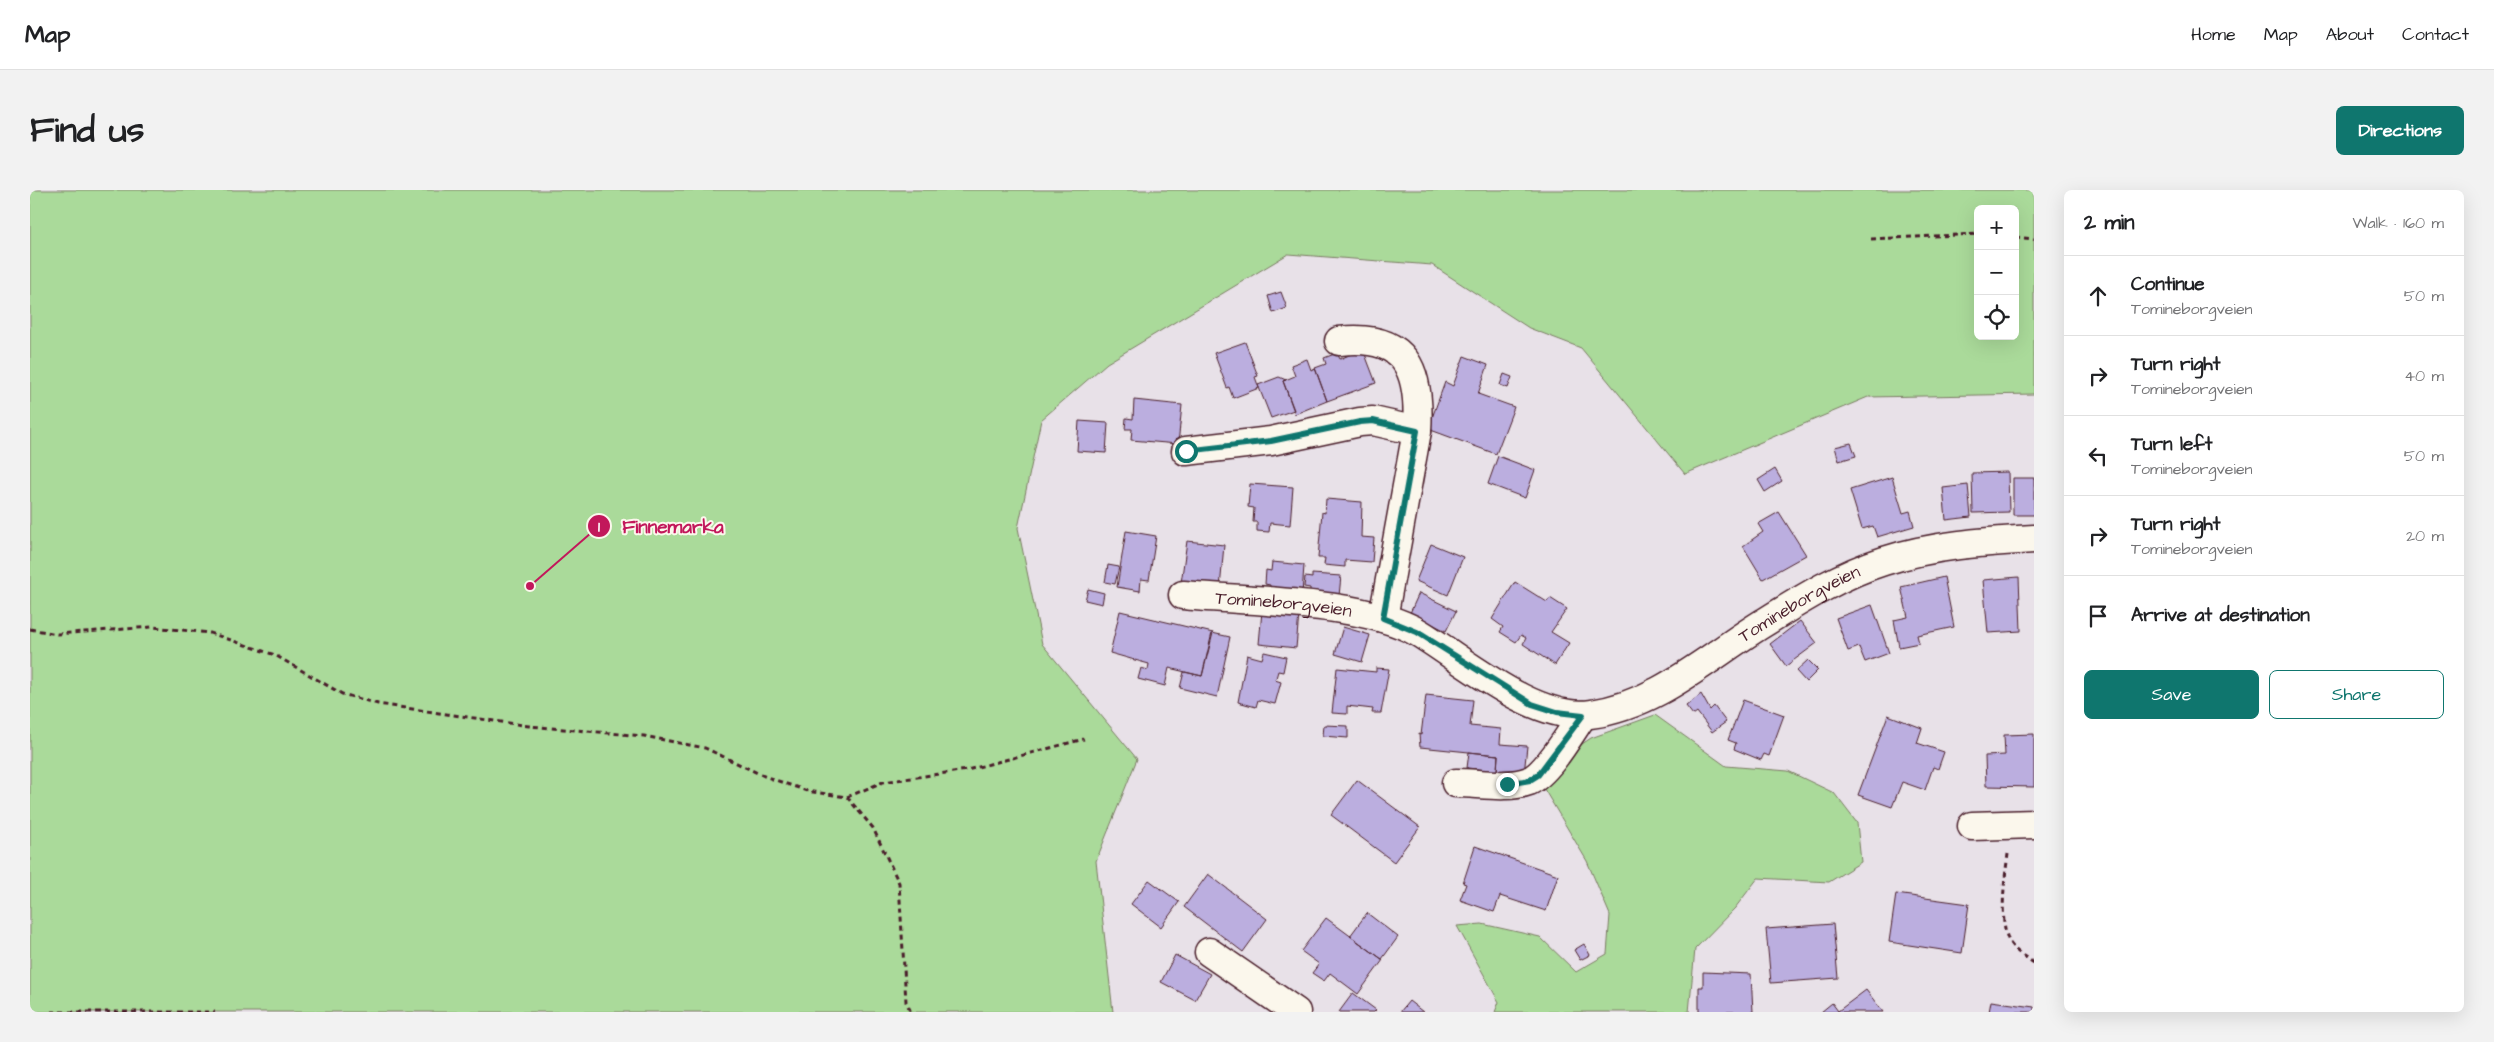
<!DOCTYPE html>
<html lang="en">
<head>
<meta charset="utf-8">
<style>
  :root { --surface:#fff; --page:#f2f2f2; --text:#202124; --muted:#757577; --line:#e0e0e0; --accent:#0f766e }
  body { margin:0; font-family:"Architects Daughter",sans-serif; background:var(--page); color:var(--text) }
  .controls { position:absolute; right:15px; top:15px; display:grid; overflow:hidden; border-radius:8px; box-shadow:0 5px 20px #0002 }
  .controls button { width:45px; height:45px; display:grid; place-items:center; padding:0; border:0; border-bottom:1px solid var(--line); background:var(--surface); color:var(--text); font:25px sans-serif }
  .stop { position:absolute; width:15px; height:15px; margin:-11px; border:4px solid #0f766e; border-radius:50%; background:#fff }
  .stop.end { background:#0f766e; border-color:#fff; box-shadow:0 1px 5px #0008 }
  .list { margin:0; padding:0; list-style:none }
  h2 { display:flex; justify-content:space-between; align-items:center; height:65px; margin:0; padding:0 20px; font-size:21px }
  h2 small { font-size:16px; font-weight:400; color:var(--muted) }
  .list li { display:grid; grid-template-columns:32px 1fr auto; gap:15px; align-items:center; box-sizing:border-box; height:80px; padding:0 20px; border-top:1px solid var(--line) }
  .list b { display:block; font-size:19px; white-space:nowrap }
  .list p { margin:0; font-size:16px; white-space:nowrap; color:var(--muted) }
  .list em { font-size:16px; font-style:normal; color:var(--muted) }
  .actions { display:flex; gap:10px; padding:15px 20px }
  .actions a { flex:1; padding:11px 0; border:1px solid var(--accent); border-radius:8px; text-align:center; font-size:18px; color:var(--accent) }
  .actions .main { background:var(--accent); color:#fff }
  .icon { flex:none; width:28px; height:28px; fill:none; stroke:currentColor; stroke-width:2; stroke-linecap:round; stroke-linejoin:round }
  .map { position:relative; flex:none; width:2004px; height:822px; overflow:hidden; border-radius:8px }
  header { display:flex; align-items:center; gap:30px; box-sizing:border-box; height:70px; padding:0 25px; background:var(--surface); border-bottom:1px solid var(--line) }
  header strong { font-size:24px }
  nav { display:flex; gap:28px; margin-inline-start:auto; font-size:18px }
  .intro { display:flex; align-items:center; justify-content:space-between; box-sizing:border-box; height:120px; padding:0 30px }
  h1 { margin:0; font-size:35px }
  .button { padding:12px 22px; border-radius:8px; background:var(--accent); color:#fff; font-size:18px; font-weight:700 }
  main { display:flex; gap:30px; padding:0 30px }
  aside { flex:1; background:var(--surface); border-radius:8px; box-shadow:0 5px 20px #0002 }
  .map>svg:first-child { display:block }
  .green { fill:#aada9a; stroke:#7a7c62; fill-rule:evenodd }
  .building { fill:#bbaedf; stroke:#4a1f2b }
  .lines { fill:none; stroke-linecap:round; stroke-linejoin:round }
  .minor-casing { stroke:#4a1f2b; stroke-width:31 }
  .path { stroke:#4a1f2b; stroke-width:3; stroke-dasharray:5 4; stroke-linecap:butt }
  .minor { stroke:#fbf7ec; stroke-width:28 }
  .route { stroke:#0f766e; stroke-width:6 }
  .labels { text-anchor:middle; stroke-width:4; stroke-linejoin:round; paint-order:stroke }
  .street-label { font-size:18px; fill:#4a1f2b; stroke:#fbf7ec }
  .leader { fill:none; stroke:#c2185b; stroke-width:2 }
  .callout-dot { fill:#c2185b; stroke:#fbf7ec; stroke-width:2 }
  .mark-label { font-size:15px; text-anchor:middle; font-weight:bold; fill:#fff }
  .callout-label { font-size:19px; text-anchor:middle; font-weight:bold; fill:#c2185b; stroke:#fbf7ec; stroke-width:4; stroke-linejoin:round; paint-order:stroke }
</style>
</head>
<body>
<header>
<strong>Map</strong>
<nav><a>Home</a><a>Map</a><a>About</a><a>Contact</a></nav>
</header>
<div class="intro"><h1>Find us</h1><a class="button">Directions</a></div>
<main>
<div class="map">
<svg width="2004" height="822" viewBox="0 0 2004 822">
  <rect width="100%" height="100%" fill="#e8e1e8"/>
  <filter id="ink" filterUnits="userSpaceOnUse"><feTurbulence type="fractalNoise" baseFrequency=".02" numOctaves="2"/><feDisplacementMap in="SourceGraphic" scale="10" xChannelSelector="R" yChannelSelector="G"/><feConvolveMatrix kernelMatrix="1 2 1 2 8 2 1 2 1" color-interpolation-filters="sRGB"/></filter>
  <g filter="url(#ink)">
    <path class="green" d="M0 0H2004V204L1838 207 1655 284 1551 158 1499 138 1402 75 1258 64 1077 173 1011 230 988 338 1012 454 1107 569 1066 671 1083 822H0ZM1948 19H1985V146H1948Z
      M1625 525 1696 576 1758 581 1804 603 1827 633 1831 672 1799 692 1728 688 1705 718 1665 759 1659 822H1465L1469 812 1427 736 1452 734 1510 747 1546 782 1577 764 1580 725 1557 671 1514 599 1540 562 1561 548Z"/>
    <path class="building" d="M1251 102 1257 118 1243 123 1238 106Z
      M1215 152 1228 186 1225 187 1229 198 1203 208 1199 197 1197 198 1184 163Z
      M1333 159 1346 193 1297 211 1285 178 1296 174 1294 168 1307 163 1310 169Z
      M1434 166 1458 175 1448 204 1484 217 1466 264 1398 239 1415 192 1423 196Z
      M1277 169 1281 180 1285 178 1297 211 1265 224 1253 191 1265 186 1261 175Z
      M1474 184 1482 187 1478 198 1470 195Z
      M1249 187 1256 190 1253 191 1264 220 1241 228 1228 195Z
      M1104 210 1152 215 1148 254 1101 250 1102 239H1095L1096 228 1103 229Z
      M1049 231 1078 233 1076 263 1047 261Z
      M1821 253 1826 266 1809 271 1805 257Z
      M1468 266 1505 280 1495 308 1458 294Z
      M1745 279 1752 291 1735 302 1728 290Z
      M1978 282 1979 322 1943 323 1942 283Z
      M1862 287 1873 323 1880 321 1884 336 1847 347 1843 336 1832 339 1820 300Z
      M1983 288H2004V325H1983Z
      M1220 294 1263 297 1260 335 1240 333 1239 342 1227 341V332H1223L1224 318 1218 317Z
      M1938 295 1941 327 1916 330 1913 298Z
      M1296 309 1332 312 1331 347 1344 348 1342 372 1315 370V377L1294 375 1295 368H1288L1292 322 1295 323Z
      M1749 322 1776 365 1733 389 1713 356 1733 342 1728 334Z
      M1096 341 1126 346 1119 390 1111 389 1110 401 1087 397Z
      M1157 351 1194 355 1190 398 1151 393Z
      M1401 354 1433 367 1418 405 1386 391Z
      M1242 372 1274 375 1272 405 1240 402V395L1235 394 1236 380 1241 381Z
      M1078 375 1089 377 1085 394 1075 392Z
      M1282 384 1311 386 1309 406 1280 403V398L1274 397 1275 387 1282 388Z
      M1914 387 1924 437 1887 445 1889 453 1869 457 1864 430 1878 427 1871 397Z
      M1989 387 1991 441 1958 443 1953 390Z
      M1485 392 1517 412 1520 408 1537 419 1521 442 1539 453 1525 475 1493 454 1496 448 1491 445 1486 452 1470 442 1473 437 1462 429Z
      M1058 399 1074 403 1072 414 1055 410Z
      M1389 403 1426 421 1416 441 1380 423Z
      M1842 415 1859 463 1835 472 1829 457 1818 461 1806 428Z
      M1090 421 1183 443 1172 486 1139 478 1135 496 1108 489 1111 478 1118 480 1119 474 1080 463Z
      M1232 421 1269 424 1266 458 1229 454Z
      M1770 431 1787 453 1756 476 1740 454Z
      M1313 437 1340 445 1332 472 1305 464Z
      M1182 443 1200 447 1187 507 1150 498 1154 482 1172 486Z
      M1234 462 1256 467 1253 482 1248 481 1246 488 1245 490 1251 492 1245 514 1228 510 1226 517 1208 512 1217 465 1232 469Z
      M1778 470 1788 480 1776 492 1766 481Z
      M1307 478 1346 482V478L1359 479 1351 523H1342L1343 519 1317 516V524L1302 523Z
      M1671 504 1680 520 1684 516 1696 532 1682 542 1667 522 1663 525 1656 516Z
      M1396 505 1443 510 1440 536 1471 539 1470 554 1497 556 1494 584 1467 581 1468 565 1390 557 1389 544 1391 545Z
      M1713 510 1754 525 1739 566 1734 564 1731 570 1704 559 1706 553 1698 550Z
      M1858 525 1892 538 1887 553 1914 562 1908 579 1903 577 1895 600 1872 592 1862 617 1828 605Z
      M1294 535 1318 536V548L1293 546Z
      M2004 544V597L1956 596 1955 566 1975 565 1974 545Z
      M1439 562 1468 565 1467 581 1437 578Z
      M1327 590 1390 637 1364 672 1301 625Z
      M1445 656 1528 685 1516 721 1470 706 1464 722 1430 710 1436 694 1433 693Z
      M1178 684 1237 729 1213 762 1154 717Z
      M1119 690 1149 712 1131 737 1101 714Z
      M1866 704 1939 714 1932 763 1859 752Z
      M1337 723 1368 747 1352 769 1320 746Z
      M1296 728 1353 770 1328 804 1300 783 1294 791 1282 783 1289 774 1271 761Z
      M1803 734 1808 788 1741 793 1736 739Z
      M1554 754 1560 765 1550 770 1544 760Z
      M1145 765 1180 784 1165 810 1131 792Z
      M1673 782 1721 784 1723 822H1669V797H1673Z
      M1836 800 1853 822H1791L1802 813 1808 821Z
      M1323 803 1346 820 1344 822H1309Z
      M1379 811 1393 822H1370Z
      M1961 811 2004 817V822H1959Z"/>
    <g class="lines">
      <g class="minor-casing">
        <g id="minor">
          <path d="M1309 151C1377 143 1391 181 1387 241L1353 428"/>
          <path d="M1156 261 1241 251 1330 232 1343 231 1387 241"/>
          <path id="s1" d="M1153 405C1217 411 1336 411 1389 443 1435 471 1505 532 1561 524 1628 515 1679 466 1735 432 1772 409 1812 384 1854 371 1903 355 1953 352 2004 349"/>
          <path d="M1426 593C1449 593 1478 599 1499 591 1518 583 1541 542 1553 525"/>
          <path d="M1942 636 2004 634"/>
          <path d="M1179 762 1266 822"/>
        </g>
      </g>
      <path class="path" d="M1985 47 2004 49
        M1841 49 1948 44
        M0 439 27 444 122 437 180 443 245 465 312 504 348 514 499 536 614 546 675 558 734 586 777 601 817 607 853 592 937 580 1054 549
        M817 607 843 638 869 693 876 812 881 822
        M1978 664C1975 687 1968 732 1980 753 1986 762 1995 767 2004 773
        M21 822H185"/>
      <use href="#minor" class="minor"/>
    </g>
  </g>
  <g class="lines" filter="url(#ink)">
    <path class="route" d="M1156 261 1241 251 1330 232 1343 231 1387 241 1353 428 1387 442 1502 514 1527 522 1553 525 1508 585 1500 590 1477 594"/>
  </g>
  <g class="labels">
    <g class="street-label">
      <text dy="6" stroke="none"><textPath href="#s1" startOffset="672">Tomineborgveien</textPath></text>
      <text dy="6" stroke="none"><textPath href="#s1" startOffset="101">Tomineborgveien</textPath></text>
    </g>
  </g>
  <path class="leader" d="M500 396L569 336"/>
  <g class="callout-dot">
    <circle cx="500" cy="396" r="5"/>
    <circle cx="569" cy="336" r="12"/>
  </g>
  <g class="mark-label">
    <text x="569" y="342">1</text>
  </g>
  <g class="callout-label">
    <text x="643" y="343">Finnemarka</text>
  </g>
</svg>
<div class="controls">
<button>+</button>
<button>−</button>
<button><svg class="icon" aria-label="locate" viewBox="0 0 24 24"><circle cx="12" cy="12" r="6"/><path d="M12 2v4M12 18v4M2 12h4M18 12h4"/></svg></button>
</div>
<div class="stop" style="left:1156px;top:261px"></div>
<div class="stop end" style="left:1477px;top:594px"></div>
</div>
<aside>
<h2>2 min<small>Walk · 160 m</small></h2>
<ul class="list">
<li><svg class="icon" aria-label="ahead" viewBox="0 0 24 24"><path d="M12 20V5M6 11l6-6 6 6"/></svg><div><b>Continue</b><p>Tomineborgveien</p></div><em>50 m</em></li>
<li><svg class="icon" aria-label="right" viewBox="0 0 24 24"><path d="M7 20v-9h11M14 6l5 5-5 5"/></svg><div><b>Turn right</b><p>Tomineborgveien</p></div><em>40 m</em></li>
<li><svg class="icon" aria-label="left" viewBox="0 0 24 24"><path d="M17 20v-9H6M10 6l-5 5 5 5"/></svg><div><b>Turn left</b><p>Tomineborgveien</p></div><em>50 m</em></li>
<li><svg class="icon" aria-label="right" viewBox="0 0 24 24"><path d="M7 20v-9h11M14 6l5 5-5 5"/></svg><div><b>Turn right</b><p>Tomineborgveien</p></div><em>20 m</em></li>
<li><svg class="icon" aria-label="arrive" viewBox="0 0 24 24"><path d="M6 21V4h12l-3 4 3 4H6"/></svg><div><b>Arrive at destination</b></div></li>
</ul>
<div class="actions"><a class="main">Save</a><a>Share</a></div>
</aside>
</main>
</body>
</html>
